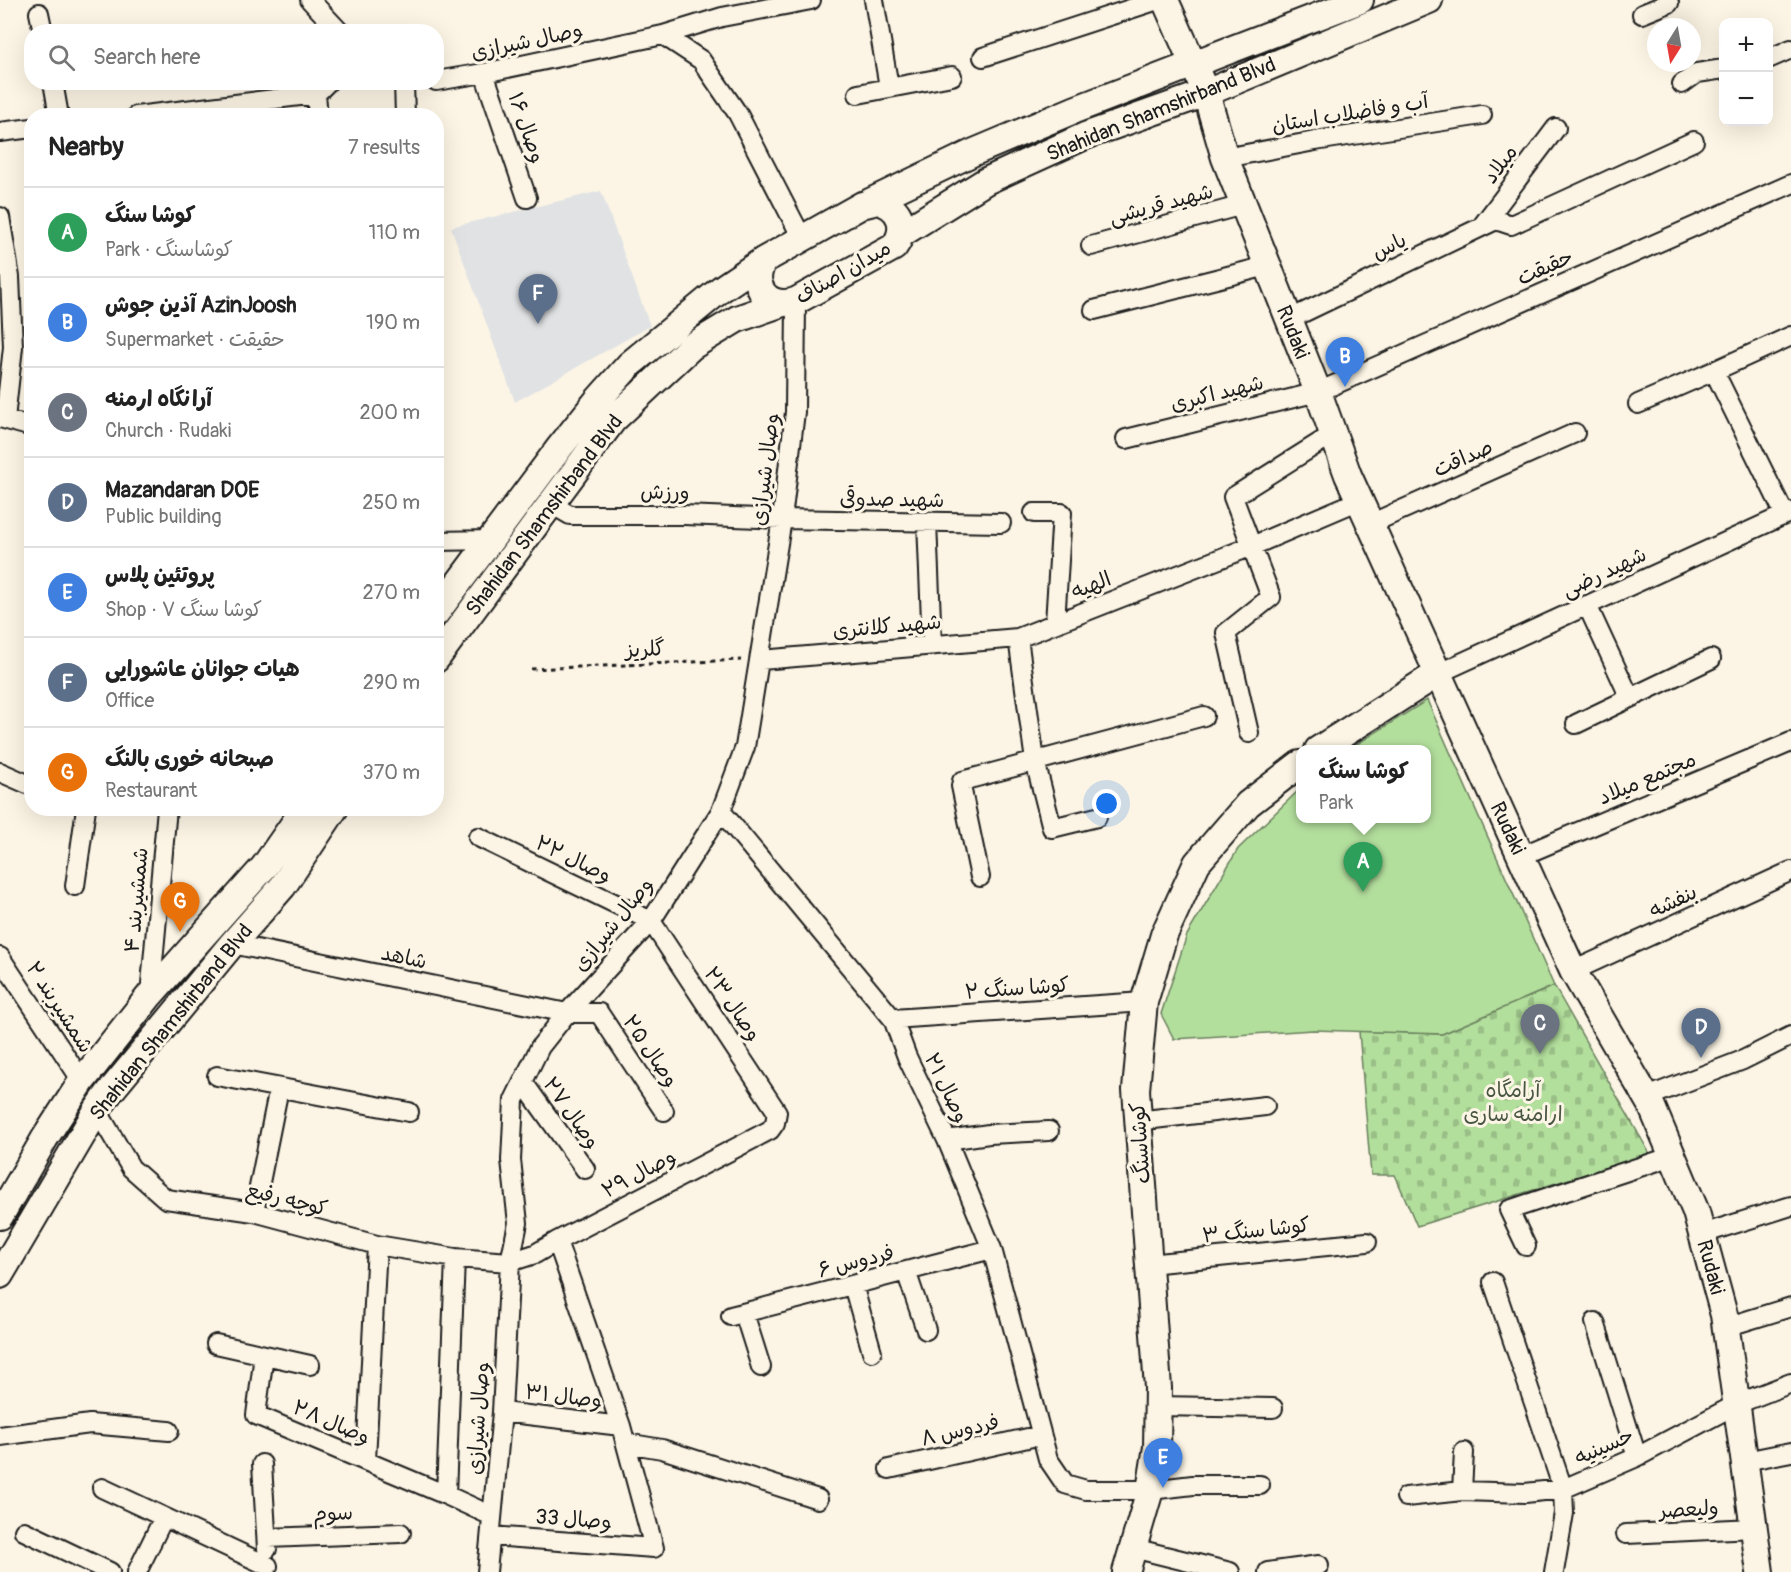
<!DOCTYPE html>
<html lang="en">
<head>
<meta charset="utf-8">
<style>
  :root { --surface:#fff; --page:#f6f6f6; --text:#222; --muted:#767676; --line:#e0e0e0; --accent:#1c1c1c }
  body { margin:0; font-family:Pangolin,"Playpen Sans Arabic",sans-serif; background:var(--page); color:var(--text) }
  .controls { position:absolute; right:18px; top:18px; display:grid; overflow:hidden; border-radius:12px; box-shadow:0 6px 24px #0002 }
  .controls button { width:54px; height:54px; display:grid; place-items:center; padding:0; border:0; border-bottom:2px solid var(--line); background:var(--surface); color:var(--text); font:30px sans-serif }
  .compass { position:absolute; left:1647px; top:18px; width:54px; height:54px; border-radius:50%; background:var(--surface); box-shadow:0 6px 24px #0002; rotate:191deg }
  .you { position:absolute; left:1107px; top:804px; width:21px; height:21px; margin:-15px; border:4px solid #fff; border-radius:50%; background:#1a73e8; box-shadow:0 0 0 9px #1a73e833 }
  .badge { display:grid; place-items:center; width:39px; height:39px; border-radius:50%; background:var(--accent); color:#fff; font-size:20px; font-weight:700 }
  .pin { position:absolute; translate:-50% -50px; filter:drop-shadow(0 2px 3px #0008) }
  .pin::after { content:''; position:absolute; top:32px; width:21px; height:18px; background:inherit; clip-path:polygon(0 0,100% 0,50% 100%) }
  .popup { position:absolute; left:1296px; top:745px; width:135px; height:78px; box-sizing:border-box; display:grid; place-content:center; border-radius:12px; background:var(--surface); filter:drop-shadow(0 2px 4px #0005); font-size:20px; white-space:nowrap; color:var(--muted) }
  .popup b { font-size:22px; color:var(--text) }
  .popup::after { content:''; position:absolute; left:50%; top:100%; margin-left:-12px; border:12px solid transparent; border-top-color:var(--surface) }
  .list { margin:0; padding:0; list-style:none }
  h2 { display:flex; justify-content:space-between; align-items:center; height:78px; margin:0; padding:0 24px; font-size:26px }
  h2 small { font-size:20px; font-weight:400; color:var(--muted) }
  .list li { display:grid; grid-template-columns:39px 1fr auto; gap:18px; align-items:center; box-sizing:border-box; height:90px; padding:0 24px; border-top:2px solid var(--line) }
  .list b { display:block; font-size:22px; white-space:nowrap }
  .list p { margin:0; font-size:20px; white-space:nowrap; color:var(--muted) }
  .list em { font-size:20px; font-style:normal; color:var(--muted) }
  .icon { flex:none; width:33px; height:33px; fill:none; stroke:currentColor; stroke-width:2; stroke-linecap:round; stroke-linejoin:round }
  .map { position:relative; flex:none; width:1791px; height:1572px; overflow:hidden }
  .search { position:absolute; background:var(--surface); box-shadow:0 6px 24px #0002; left:24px; top:24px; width:420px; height:66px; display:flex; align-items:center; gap:15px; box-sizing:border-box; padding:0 21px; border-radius:24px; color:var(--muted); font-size:22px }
  .panel { position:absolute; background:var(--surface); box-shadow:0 6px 24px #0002; left:24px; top:108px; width:420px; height:708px; border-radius:24px }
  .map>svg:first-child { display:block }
  .built { fill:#e0e2e4 }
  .cemetery { fill:url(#cemetery-stones); stroke:#687e5c; stroke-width:1.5 }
  .green { fill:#b3df9d; stroke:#687e5c; stroke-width:1.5 }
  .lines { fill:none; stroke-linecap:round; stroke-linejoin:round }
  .street-casing { stroke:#1c1c1c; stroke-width:22 }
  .secondary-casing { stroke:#1c1c1c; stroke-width:30 }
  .path { stroke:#1c1c1c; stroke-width:3; stroke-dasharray:4.5 4.5; stroke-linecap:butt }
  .street { stroke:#fcf5e5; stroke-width:18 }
  .secondary { stroke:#fcf5e5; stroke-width:26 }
  .labels { text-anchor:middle; stroke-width:6; stroke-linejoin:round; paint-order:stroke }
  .street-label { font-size:21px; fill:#1c1c1c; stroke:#fcf5e5 }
  .park-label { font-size:21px; fill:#495643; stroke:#fcf5e5 }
</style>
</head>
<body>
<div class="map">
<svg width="1791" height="1572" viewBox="0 0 1791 1572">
  <defs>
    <pattern id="cemetery-stones" width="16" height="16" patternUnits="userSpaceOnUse" patternTransform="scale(1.5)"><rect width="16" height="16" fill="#b3df9d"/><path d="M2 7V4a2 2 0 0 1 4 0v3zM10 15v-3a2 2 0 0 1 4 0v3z" fill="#99bf87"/></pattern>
  </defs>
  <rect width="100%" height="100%" fill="#fcf5e5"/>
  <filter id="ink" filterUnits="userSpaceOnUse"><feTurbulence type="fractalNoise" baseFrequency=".0167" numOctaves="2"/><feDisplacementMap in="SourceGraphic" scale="12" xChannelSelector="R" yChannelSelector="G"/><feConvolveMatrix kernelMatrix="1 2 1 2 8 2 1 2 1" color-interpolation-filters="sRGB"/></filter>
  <g filter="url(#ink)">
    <path class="built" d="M601 191 650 326 515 402 451 227Z"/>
    <path class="cemetery" d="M1554 986 1650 1154 1417 1226 1395 1175H1371L1359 1031 1442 1034Z"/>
    <path class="green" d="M1427 700 1554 986 1442 1034 1313 1030 1174 1039 1161 1014 1187 935 1238 849 1300 789V818H1426V750L1349 749Z"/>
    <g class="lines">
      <g class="street-casing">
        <path id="street" d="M310 0 340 32
          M874 0 889 87
          M39 13 43 32
          M1642 14 1669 3 1668 0
          M663 35 701 60 738 114 802 238
          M983 57 1158 0
          M1768 59 1791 49
          M484 73 527 198
          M436 81 484 73 663 35 722 17 811 0
          M53 82 59 116
          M404 82 405 116
          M1682 84 1697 73 1724 69
          M858 94 952 76
          M136 116 316 94
          M318 116 316 94 328 82
          M0 132 32 128
          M1225 158 1315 141 1482 115
          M0 217 10 277 13 347 5 419
          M1482 226 1556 128
          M1091 246 1243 205
          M1094 310 1267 266
          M1288 320 1496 220 1511 225 1694 141
          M1638 404 1714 371
          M0 418 32 427
          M1126 439 1318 392 1791 184
          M551 504 570 515H684L782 519 1001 523
          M1034 513H1062L1055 623
          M1785 515 1714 371 1791 336
          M927 522 932 645
          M1370 524 1575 433
          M436 541 492 540
          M1587 605 1630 698
          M761 660 1018 638
          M1437 674 1791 512
          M1576 724 1711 659
          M1249 733 1226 633 1271 597 1233 497 1333 434
          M0 772 32 786
          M721 811 893 1019 907 1057 947 1140 992 1249 1048 1459 1065 1484 1086 1490H1150L1193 1485H1260
          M1097 817 1052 828 1035 761 1018 638 1252 546 1360 500
          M1521 856 1791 742
          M980 877 961 786 962 781 1204 716
          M75 886 86 808
          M232 944 567 1013H599L664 1111
          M0 957 82 1081
          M1573 971 1791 871
          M150 995 167 808
          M893 1019 1144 1002
          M217 1076 409 1112
          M523 1082 585 1169
          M1647 1097 1743 1060 1791 1036
          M97 1110 131 1168 166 1199 254 1212 377 1245 455 1258 510 1262 535 1254 557 1241 770 1130 775 1123 777 1112 651 921 478 837
          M1137 1121 1265 1106
          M947 1140 989 1134 1049 1131
          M254 1212 279 1088
          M1702 1234 1791 1206
          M1526 1246 1509 1210 1673 1156
          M455 1258 446 1495 492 1516
          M1149 1264 1367 1242
          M906 1271 926 1330
          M853 1285 872 1352
          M744 1313 761 1367
          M731 1316 992 1249
          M1595 1322 1637 1457
          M1726 1327 1791 1307
          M216 1344 310 1365
          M264 1355 256 1415 446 1495
          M1157 1406 1273 1408
          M502 1412 621 1426
          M0 1436 90 1424 169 1431
          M626 1443 662 1449 818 1499
          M366 1460 377 1245
          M1745 1461 1791 1452
          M262 1464 267 1549
          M889 1469 1041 1435
          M102 1488 268 1566
          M1462 1491 1464 1452
          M1406 1497 1462 1491 1525 1493 1563 1489 1493 1282
          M24 1531 110 1572
          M1626 1534 1754 1528
          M491 1536 654 1548 621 1426 557 1241
          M267 1538 401 1533
          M1133 1548 1230 1572
          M137 1572 164 1517
          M487 1572 502 1412 510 1262 518 1223 511 1160 514 1100 540 1047 567 1013 651 921 721 811 745 747 782 519 795 412 796 301
          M1268 1572 1319 1565
          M1554 1572 1564 1513 1563 1489 1637 1457 1737 1404 1791 1383"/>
      </g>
      <g class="secondary-casing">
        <path id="secondary" d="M1165 0 1206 93 1225 158 1318 392 1348 475 1573 971 1652 1107 1696 1212 1724 1315 1760 1572
          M878 201C901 207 908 228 894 247L796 301C768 310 748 286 764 260L862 205Z
          M870 202 972 153 1074 110 1360 0
          M901 234 986 181 1085 136 1206 93 1429 0
          M436 613 560 447 596 402 630 364 721 289 764 260
          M436 659 613 420 691 347 737 319 780 304
          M1318 750 1437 674
          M0 1216 45 1138 82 1081 150 995 264 867 305 808
          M0 1275 97 1110 109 1093 232 944 283 886 335 808
          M1126 1572 1150 1490 1157 1447 1158 1388 1136 1090 1144 1002 1164 935 1197 863 1248 804 1300 764"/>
      </g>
      <path class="path" d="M531 669 741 660"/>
      <use href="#street" class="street"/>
      <use href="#secondary" class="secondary"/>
    </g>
  </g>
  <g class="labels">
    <g class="street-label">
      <text transform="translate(527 41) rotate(-12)" y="7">وصال شیرازی</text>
      <text transform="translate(1161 109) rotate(-22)" y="7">Shahidan Shamshirband Blvd</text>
      <text transform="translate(1350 113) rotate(-9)" y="7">آب و فاضلاب استان</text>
      <text transform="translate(527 128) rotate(71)" y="7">وصال ۱۶</text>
      <text transform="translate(1500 164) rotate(-53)" y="7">میلاد</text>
      <text transform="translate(1161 204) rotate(-15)" y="7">شهید قریشی</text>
      <text transform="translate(1389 246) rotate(-26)" y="7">یاس</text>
      <text transform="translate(1545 267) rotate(-24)" y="7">حقیقت</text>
      <text transform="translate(843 272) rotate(-30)" y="7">میدان اصناف</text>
      <text transform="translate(1293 332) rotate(68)" y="7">Rudaki</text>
      <text transform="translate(1217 393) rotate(-14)" y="7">شهید اکبری</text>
      <text transform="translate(1463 458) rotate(-24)" y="7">صداقت</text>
      <text transform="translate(765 469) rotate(-83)" y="7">وصال شیرازی</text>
      <text transform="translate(665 492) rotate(1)" y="7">ورزش</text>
      <text transform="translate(892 499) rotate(1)" y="7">شهید صدوقی</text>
      <text transform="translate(544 515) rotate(-53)" y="7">Shahidan Shamshirband Blvd</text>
      <text transform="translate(1604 572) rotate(-25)" y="7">شهید رضی</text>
      <text transform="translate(1091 585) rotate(-21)" y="7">الهیه</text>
      <text transform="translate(887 626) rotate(-5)" y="7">شهید کلانتری</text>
      <text transform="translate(645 649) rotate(-2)" y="7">گلریز</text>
      <text transform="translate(1647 778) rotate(-23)" y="7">مجتمع میلاد</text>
      <text transform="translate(1508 828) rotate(65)" y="7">Rudaki</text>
      <text transform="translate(574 859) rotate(26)" y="7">وصال ۲۲</text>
      <text transform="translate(136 900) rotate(-85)" y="7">شمشیربند ۴</text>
      <text transform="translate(1673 901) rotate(-25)" y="7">بنفشه</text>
      <text transform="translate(613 924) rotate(-51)" y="7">وصال شیرازی</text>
      <text transform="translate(404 957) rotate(12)" y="7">شاهد</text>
      <text transform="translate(1017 988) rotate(-4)" y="7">کوشا سنگ ۲</text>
      <text transform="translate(733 1004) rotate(56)" y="7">وصال ۲۳</text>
      <text transform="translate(60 1007) rotate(57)" y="7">شمشیربند ۲</text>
      <text transform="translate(171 1022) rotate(-51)" y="7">Shahidan Shamshirband Blvd</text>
      <text transform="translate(651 1051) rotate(56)" y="7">وصال ۲۵</text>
      <text transform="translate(947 1088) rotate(64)" y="7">وصال ۲۱</text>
      <text transform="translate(572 1113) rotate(55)" y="7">وصال ۲۷</text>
      <text transform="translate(1140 1143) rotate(-94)" y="7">کوشاسنگ</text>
      <text transform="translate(639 1173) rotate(-28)" y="7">وصال ۲۹</text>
      <text transform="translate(287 1199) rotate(14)" y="7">کوچه رفیع</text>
      <text transform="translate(1256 1230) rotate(-6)" y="7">کوشا سنگ ۳</text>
      <text transform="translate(856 1261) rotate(-14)" y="7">فردوس ۶</text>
      <text transform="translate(1711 1267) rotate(75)" y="7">Rudaki</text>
      <text transform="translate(564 1396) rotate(7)" y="7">وصال ۳۱</text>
      <text transform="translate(478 1418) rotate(-86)" y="7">وصال شیرازی</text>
      <text transform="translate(332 1422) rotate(23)" y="7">وصال ۲۸</text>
      <text transform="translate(960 1430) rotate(-13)" y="7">فردوس ۸</text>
      <text transform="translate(1604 1446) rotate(-24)" y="7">حسینیه</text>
      <text transform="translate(1689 1509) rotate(-3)" y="7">ولیعصر</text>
      <text transform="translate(333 1513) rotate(-2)" y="7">سوم</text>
      <text transform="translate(574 1519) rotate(4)" y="7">وصال 33</text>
    </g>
    <g class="park-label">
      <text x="1513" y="1097">آرامگاه<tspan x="1513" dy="24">ارامنه ساری</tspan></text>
    </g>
  </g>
</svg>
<div class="controls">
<button>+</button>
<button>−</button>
</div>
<svg class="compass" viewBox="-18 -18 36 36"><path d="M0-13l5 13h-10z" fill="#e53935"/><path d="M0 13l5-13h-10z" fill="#767676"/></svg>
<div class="you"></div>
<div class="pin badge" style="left:1363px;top:892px;background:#2e9e5b">A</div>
<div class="popup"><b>کوشا سنگ</b>Park</div>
<div class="pin badge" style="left:1345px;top:387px;background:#3f7fe0">B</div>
<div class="pin badge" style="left:1540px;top:1054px;background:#6b7280">C</div>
<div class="pin badge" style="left:1701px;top:1058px;background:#5c6f8a">D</div>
<div class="pin badge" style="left:1163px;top:1488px;background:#3f7fe0">E</div>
<div class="pin badge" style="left:538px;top:324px;background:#5c6f8a">F</div>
<div class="pin badge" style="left:180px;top:932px;background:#e8710a">G</div>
<div class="search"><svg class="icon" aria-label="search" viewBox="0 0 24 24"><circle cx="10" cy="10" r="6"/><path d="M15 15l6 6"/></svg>Search here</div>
<section class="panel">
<h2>Nearby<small>7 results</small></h2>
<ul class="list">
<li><span class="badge" style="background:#2e9e5b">A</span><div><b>کوشا سنگ</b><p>Park · کوشاسنگ</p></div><em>110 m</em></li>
<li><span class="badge" style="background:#3f7fe0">B</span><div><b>آذین جوش AzinJoosh</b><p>Supermarket · حقیقت</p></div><em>190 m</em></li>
<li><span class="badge" style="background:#6b7280">C</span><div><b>آرانگاه ارمنه</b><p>Church · Rudaki</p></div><em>200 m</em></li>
<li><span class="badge" style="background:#5c6f8a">D</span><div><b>Mazandaran DOE</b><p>Public building</p></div><em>250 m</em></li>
<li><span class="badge" style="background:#3f7fe0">E</span><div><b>پروتئین پلاس</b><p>Shop · کوشا سنگ ۷</p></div><em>270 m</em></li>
<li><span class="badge" style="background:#5c6f8a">F</span><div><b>هیات جوانان عاشورایی</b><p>Office</p></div><em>290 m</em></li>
<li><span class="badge" style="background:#e8710a">G</span><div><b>صبحانه خوری بالنگ</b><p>Restaurant</p></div><em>370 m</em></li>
</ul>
</section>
</div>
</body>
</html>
